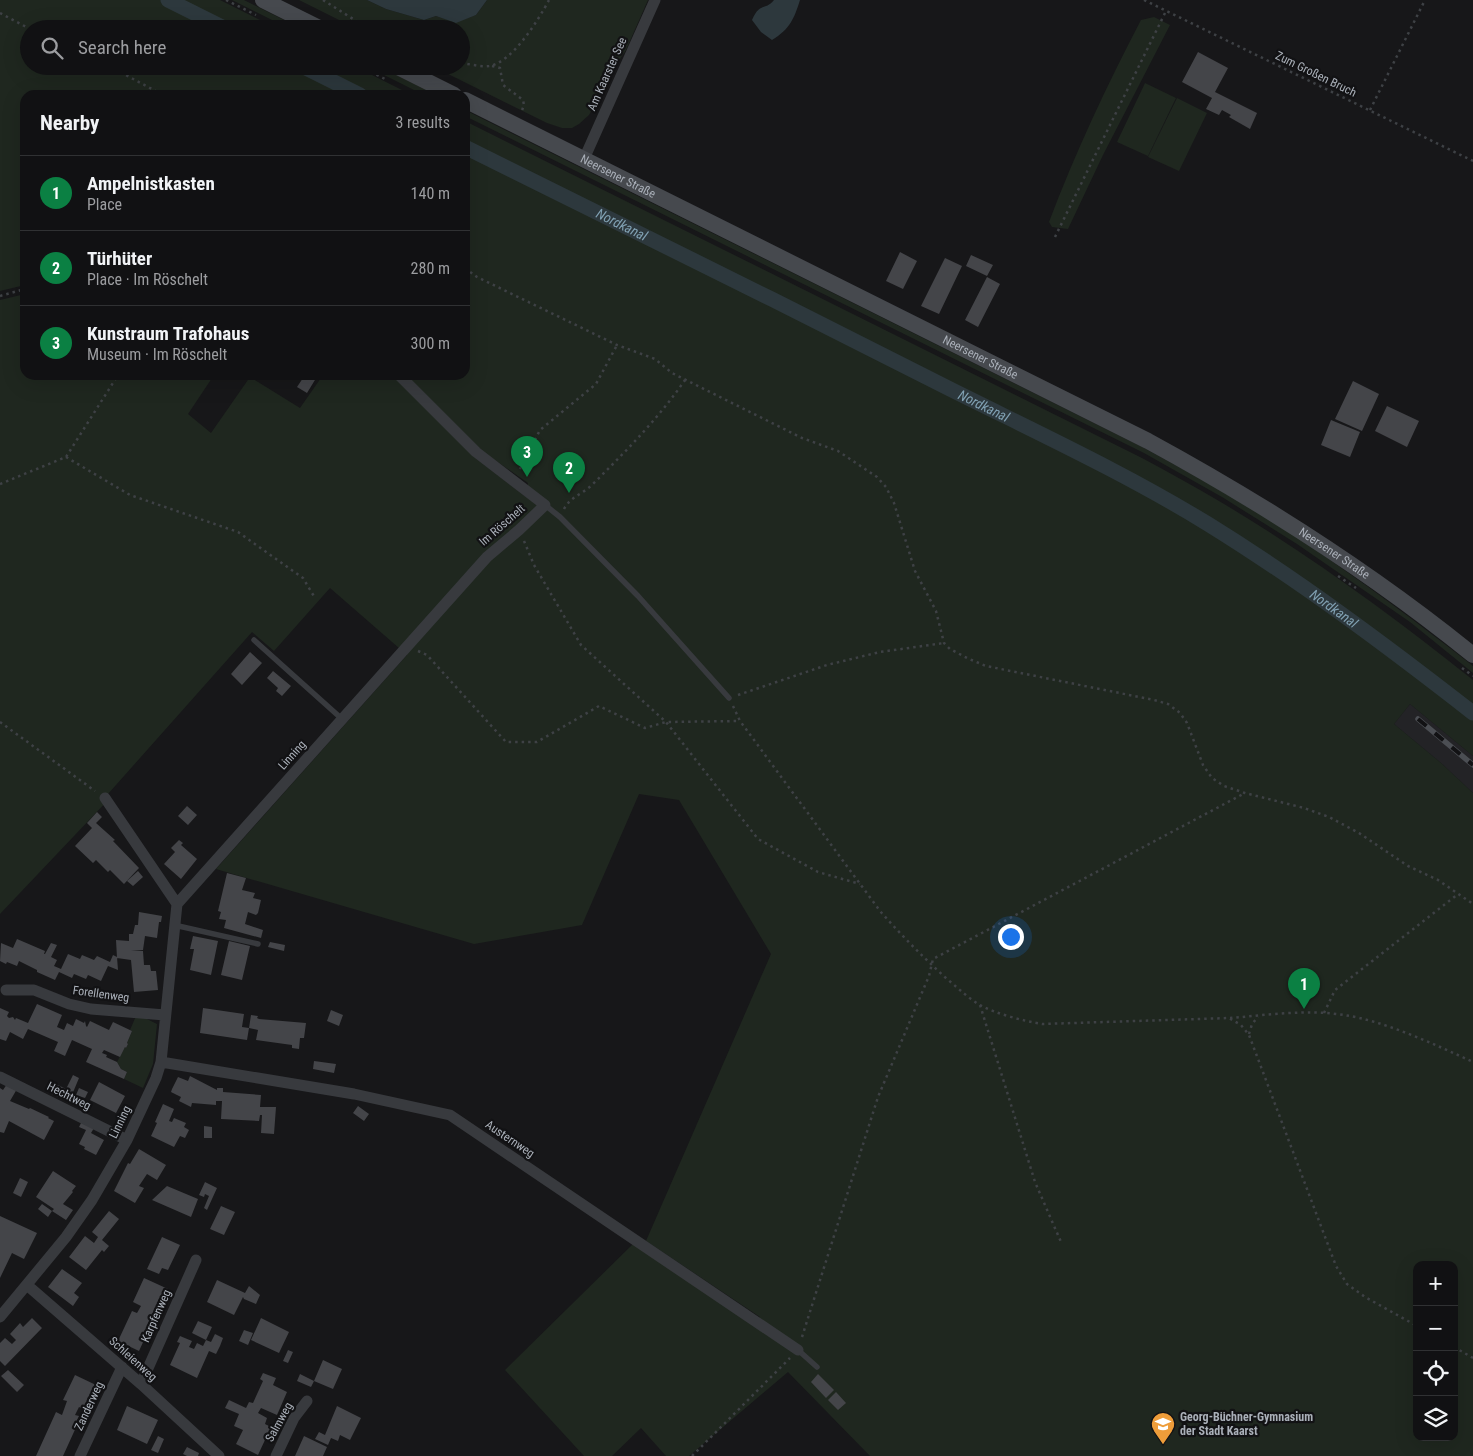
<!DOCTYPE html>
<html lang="en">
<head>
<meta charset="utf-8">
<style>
  :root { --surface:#111113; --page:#1e1f21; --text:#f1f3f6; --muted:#9c9da0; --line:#303133; --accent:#0b8043 }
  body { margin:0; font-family:"Roboto Condensed",sans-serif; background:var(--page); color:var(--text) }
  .controls { position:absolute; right:15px; bottom:15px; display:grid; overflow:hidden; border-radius:10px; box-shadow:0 5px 20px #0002 }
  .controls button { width:45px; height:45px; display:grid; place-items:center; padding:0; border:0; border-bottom:1px solid var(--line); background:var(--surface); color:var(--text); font:25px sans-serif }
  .you { position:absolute; left:1010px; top:936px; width:18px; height:18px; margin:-12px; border:4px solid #fff; border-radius:50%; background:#1a73e8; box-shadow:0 0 0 8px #1a73e833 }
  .badge { display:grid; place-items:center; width:32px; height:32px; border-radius:50%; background:var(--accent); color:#fff; font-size:16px; font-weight:700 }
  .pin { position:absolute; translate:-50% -41px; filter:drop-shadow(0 1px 2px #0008) }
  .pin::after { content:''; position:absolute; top:26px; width:18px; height:15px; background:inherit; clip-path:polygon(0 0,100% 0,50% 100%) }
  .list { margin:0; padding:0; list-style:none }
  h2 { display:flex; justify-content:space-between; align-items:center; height:65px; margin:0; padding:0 20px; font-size:21px }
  h2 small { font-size:16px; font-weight:400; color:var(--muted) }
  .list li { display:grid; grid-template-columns:32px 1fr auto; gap:15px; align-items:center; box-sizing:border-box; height:75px; padding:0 20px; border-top:1px solid var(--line) }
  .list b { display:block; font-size:19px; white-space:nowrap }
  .list p { margin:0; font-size:16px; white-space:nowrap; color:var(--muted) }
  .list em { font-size:16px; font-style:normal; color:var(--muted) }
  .icon { flex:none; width:28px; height:28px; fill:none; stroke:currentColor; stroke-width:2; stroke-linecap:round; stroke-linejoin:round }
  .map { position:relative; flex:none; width:1473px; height:1456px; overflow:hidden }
  .search { position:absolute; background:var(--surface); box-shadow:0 5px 20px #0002; left:20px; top:20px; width:450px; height:55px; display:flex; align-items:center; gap:12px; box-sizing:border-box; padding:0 18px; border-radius:28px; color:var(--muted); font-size:19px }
  .panel { position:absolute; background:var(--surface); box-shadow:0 5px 20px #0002; left:20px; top:90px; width:450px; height:290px; border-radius:15px }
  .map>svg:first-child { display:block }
  .built { fill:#232326 }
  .green { fill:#1f271f; fill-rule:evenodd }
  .water { fill:#2d383d }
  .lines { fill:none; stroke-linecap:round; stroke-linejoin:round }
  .canal { stroke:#2d383d; stroke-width:15 }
  .building { fill:#444549 }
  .path { stroke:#3e4145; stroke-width:2.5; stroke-dasharray:2.5 4; stroke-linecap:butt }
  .lane { stroke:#383a3e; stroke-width:5.5 }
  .street { stroke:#383a3e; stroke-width:11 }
  .secondary { stroke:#46494e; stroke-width:16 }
  .rail-casing { stroke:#4b4e53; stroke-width:5.5 }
  .rail { stroke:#121214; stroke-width:4; stroke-dasharray:11; stroke-linecap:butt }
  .labels { text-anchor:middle; stroke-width:4.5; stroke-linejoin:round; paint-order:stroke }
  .street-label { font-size:12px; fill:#aab0b9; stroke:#121214 }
  .poi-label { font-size:12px; font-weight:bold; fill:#aab0b9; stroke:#121214; text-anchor:start }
  .water-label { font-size:14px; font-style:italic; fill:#81a1b3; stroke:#121214 }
</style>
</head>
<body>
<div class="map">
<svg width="1473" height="1456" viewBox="0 0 1473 1456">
  <rect width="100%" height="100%" fill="#171719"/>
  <path class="built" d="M1410 704 1473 756V793L1441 763 1394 724Z"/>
  <path class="green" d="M0 0H220L278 29H29V66H354L412 95H25V285L0 291Z
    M232 0H244L302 29H290Z
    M299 0H367L386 9 424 20 436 16 456 22 476 15 487 0H648L626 50 616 65 589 115 579 124 572 128H562L547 123 432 66H461V29H357Z
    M1154 17 1170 25 1103 155 1068 229 1052 227 1049 222C1075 153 1107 85 1141 20Z
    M366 66H378L436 95H424Z
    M1145 83 1176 98 1148 156 1117 142Z
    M1177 98 1207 113 1179 171 1148 157Z
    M465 110 1146 449C1199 478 1251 506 1301 540 1360 580 1417 622 1473 666V673L1410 622 1297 544 1222 497 1144 453 465 116Z
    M465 121 1142 458C1168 472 1194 486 1219 501 1307 553 1393 616 1473 680V756L1410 704 1394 724 1441 763 1473 793V1456H870L788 1372 689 1456H666L641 1428 612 1456H584L505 1370 634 1243 755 1323 760 1317 646 1241 771 954 679 800 639 794 582 925 474 944 216 869 407 655 330 588 274 651 252 632 108 794 111 797 0 914V300L25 294V375H214L188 414 211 433 250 377 300 408 323 375H392L473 456 526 497 528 483 479 449 405 375H465ZM1417 1265H1454V1437H1417Z
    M136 1016 143 1017 157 1024 153 1064 143 1088 124 1079 127 1072 121 1069 117 1062 125 1047 126 1048 128 1044 127 1043 132 1031 130 1030Z"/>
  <path class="water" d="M367 0H487L476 15 456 23 436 16 424 20 386 9Z
    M774 0H800C794 19 790 29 772 40L761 32 752 20C760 2 765 11 774 0Z"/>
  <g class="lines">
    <g class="canal">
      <path d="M168 0 226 29"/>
      <path d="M302 66 360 95"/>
      <path id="s1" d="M465 147C627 227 789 307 950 389 1036 432 1125 473 1208 524 1300 581 1387 646 1473 713"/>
    </g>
  </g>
  <path class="building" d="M1198 52 1228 68 1215 92 1257 113 1250 129 1229 117 1231 115 1222 110 1219 115 1206 109 1212 98 1182 82Z
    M900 252 917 261 903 289 886 281Z
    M971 255 993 265 987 276 966 266Z
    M945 258 962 266 939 314 921 306Z
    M987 277 1000 284 978 327 965 320Z
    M305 375H318L307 393 297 387Z
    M1353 381 1379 394 1362 431 1335 419Z
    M1387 406 1419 421 1407 447 1375 431Z
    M1331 420 1360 432 1350 457 1321 445Z
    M250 652 262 663 242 685 231 674Z
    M273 671 291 686 282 696 276 691 278 688 267 678Z
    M187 806 197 815 188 825 178 816Z
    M97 812 102 817 96 823 115 840 113 841 139 868 124 884 110 870 108 872 96 860 93 863 75 846 92 828 87 823Z
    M179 840 183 843 181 845 197 859 181 879 164 864 175 852 171 848Z
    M138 871 143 877 133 886 127 881Z
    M227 873 246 878 242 890 255 893 253 898 261 900 258 913 256 915 248 912 245 924 263 930 261 938 224 928 226 920 219 919 221 912 218 911Z
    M139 912 162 916 161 922H159L157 938 145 936 143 950H131L143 951 144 965H150L151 971H156L158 990 134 992 131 960 117 958 116 940 129 941V934H133L135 925H138Z
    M193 936 218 941 211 975 190 970 194 949H190Z
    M17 939 45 951 44 954H45L51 943 57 945 51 957 57 960 54 966 61 969 68 954 80 959 82 955 94 960 97 956 110 962 113 955 117 957 118 970 108 966 101 981 88 975 86 979 74 974 72 978 59 972 55 980 37 972V970L19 961 17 966 7 962 6 964 0 961 1 943 13 948Z
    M229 941 250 946 242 980 221 975Z
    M270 942 285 945 284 951 268 947Z
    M37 1004 62 1015 57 1027 64 1030 67 1023 73 1026 76 1019 84 1023 85 1021 86 1026 87 1027 90 1021 109 1030 113 1022 132 1031 127 1043 128 1044 126 1048 125 1047 120 1057 104 1050 102 1053 107 1055 106 1057 117 1062 121 1069 127 1072 124 1079 86 1062 92 1049 72 1040 65 1056 54 1051 58 1042 28 1029 23 1039 10 1032 6 1041 0 1039V1008L9 1012 7 1016 9 1018 13 1017 15 1020 16 1018 28 1023Z
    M203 1008 244 1014 242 1027 249 1028 247 1040 200 1033Z
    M331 1010 343 1015 339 1026 327 1021Z
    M251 1015 258 1016 257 1018 259 1019 306 1023 304 1038H300L299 1049 292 1048V1045L256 1040 258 1030 249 1028Z
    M314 1061 336 1064 334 1073 313 1069Z
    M73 1075 79 1078 69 1102 50 1093 56 1084 66 1089Z
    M190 1076 217 1090V1088H223V1092L261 1095 260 1107H276L274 1134 261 1133 262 1115H260L259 1121 221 1119 222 1101H216V1105L192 1103 191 1107 179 1101 181 1097 171 1092 172 1089 178 1077 188 1081Z
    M99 1082 125 1096 116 1113 90 1100Z
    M7 1084 17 1089 10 1101 29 1109 30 1108 49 1117 48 1118 54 1121 44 1140 9 1121 4 1133 0 1132V1088L3 1090Z
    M79 1088 88 1092 85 1098 76 1095Z
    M163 1104 174 1109 169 1121 172 1122 174 1118 186 1123 184 1127 189 1130 185 1138 180 1136 174 1147 151 1136 157 1123 155 1122Z
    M358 1106 369 1114 364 1121 353 1113Z
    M82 1121 94 1128 91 1133 104 1140 96 1155 84 1149 85 1147 79 1144 86 1130 79 1127Z
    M204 1126 212 1127V1138H204Z
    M139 1149 166 1165 157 1180 147 1174 139 1186 144 1188 135 1203 114 1191 128 1163 130 1164Z
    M53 1171 76 1186 72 1191 73 1192 63 1204 73 1210 66 1220 52 1211 48 1217 38 1209 42 1204 52 1211 54 1209 36 1197Z
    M20 1178 28 1182 21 1197 13 1193Z
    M205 1182 217 1188 207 1210 204 1208 209 1196 205 1194 204 1197 199 1195Z
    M167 1186 198 1199 191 1217 152 1200Z
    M221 1206 235 1212 224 1235 210 1229Z
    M109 1211 119 1219 102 1240 109 1246 104 1252 102 1250 86 1270 69 1257 85 1236 94 1243 98 1237 92 1232Z
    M0 1216 37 1233 24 1259 12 1253 0 1278Z
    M162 1237 180 1245 168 1270 162 1268 159 1274 147 1269Z
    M62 1269 82 1283 74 1293 79 1297 73 1306 48 1287Z
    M144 1278 168 1289 153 1321 152 1320 149 1327H150L139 1351 118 1341 132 1311 137 1313 141 1306 133 1302Z
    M217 1280 245 1293 249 1286 260 1295 256 1304 244 1299 243 1297 234 1315 207 1302Z
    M32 1318 42 1328 5 1366 0 1361V1343L5 1338 12 1344 16 1340 10 1334 20 1323 23 1327Z
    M261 1318 289 1332 279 1353 251 1340Z
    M198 1321 212 1327 206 1340 192 1333Z
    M244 1330 253 1333 248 1345 239 1341Z
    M215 1334 223 1338 220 1346 216 1354 209 1351 197 1378 170 1365 180 1343 177 1342 180 1336 192 1341 189 1347 194 1349 197 1343 203 1346 206 1340 211 1342Z
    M288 1350 293 1352 288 1363 283 1361Z
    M323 1360 342 1369 333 1389 314 1381Z
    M8 1370 24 1385 17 1392 1 1376Z
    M263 1373 276 1378 273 1385 287 1392 277 1415 261 1408 258 1413 267 1418 265 1424 271 1427 258 1455 236 1444 243 1430 234 1426 239 1414 225 1408 229 1400 246 1408 249 1402 253 1403 263 1381 260 1379Z
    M300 1374 314 1381 311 1387 297 1381Z
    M818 1374 834 1390 826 1398 811 1382Z
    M75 1375 96 1385 85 1410 79 1407 75 1415 79 1416 76 1422 78 1423 63 1456H36L56 1412 62 1415 67 1401 63 1400Z
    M836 1392 846 1403 838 1410 828 1400Z
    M127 1406 158 1420 147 1444 117 1430Z
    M337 1406 361 1418 350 1440 340 1435 338 1441 331 1438 328 1445 315 1439 319 1432 325 1435Z
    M158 1436 164 1439 158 1453 151 1450Z
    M304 1436 327 1447 323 1456H295Z
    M187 1447 199 1453 198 1456H187L183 1454Z"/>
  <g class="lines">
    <path class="path" d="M226 0 256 15
      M323 0 369 29
      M1144 0 1473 161
      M0 13 30 29
      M461 63C470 64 480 67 489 66 512 63 539 19 549 0
      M109 66 163 95
      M359 66 387 80
      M492 66 500 68 503 85 523 100 524 105 521 113
      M1370 110 1425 0
      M1055 237 1166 11
      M465 268 477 277 617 345 655 359 672 373 802 438 838 451 877 477 886 487 894 503 915 571 936 611 944 643 950 649 967 658 986 666 1154 700 1168 704 1180 713 1187 723 1203 765 1212 778 1224 786 1245 793 1304 808 1329 817 1359 833 1408 866 1438 880 1473 904
      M0 296 25 289
      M66 457 130 495 238 532 303 578 315 598
      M520 469 540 430 596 384 617 345
      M0 484 66 457 118 375
      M564 509C570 497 583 494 593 484 626 451 658 419 685 380
      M524 541 534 565 581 645 666 722 758 839 818 872 860 884
      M1338 576 1356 588
      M418 651 427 655 506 742H537L599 706 645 728 666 722 740 721
      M1462 668 1473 676
      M738 695 827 665 880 652 944 643
      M733 706 740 721 880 911C901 935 923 957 947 979 958 988 968 998 980 1005 996 1014 1024 1021 1042 1024L1229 1018 1241 1025 1249 1035 1336 1266 1347 1284 1365 1297 1417 1326
      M0 722 95 791
      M980 1005 1035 1182 1061 1242
      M1324 1013 1335 990 1458 894
      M1230 1018C1267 1015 1307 1009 1344 1015 1385 1021 1436 1045 1473 1062
      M1249 1034 1252 1024 1258 1017
      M802 1337 878 1097 929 976 933 959 1245 793
      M1454 1347 1473 1358
      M692 1456 790 1358"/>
    <path class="lane" d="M545 505 560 517 638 596 729 698
      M254 640 342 719
      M174 925 258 944
      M798 1350 817 1367"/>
    <path class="street" d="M584 159 655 0
      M105 798 177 904
      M6 990H34L69 1004 91 1009 165 1015
      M161 1062 354 1094 450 1115 798 1350
      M0 1077 127 1140
      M27 1285 141 1384 219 1456
      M0 1317 66 1237 92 1200 127 1140 156 1078 161 1062 177 904 487 557 519 530 545 505 476 452 399 375
      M141 1384 196 1260
      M80 1456 122 1367
      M276 1456 294 1418 307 1401"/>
    <g class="secondary">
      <path d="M263 0 321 29"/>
      <path d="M396 66 454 95"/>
      <path id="s2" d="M465 100 1148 441C1262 503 1372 573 1473 655"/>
    </g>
    <g class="rail-casing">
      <path id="rail" d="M1418 719 1473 765"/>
    </g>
    <use href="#rail" class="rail"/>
  </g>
  <defs>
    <g id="school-pin" transform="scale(1.25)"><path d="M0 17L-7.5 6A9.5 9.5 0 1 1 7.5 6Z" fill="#ee9d3a" stroke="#121214"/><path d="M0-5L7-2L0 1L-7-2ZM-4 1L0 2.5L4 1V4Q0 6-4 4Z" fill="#fff"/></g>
  </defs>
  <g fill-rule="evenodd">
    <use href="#school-pin" x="1163" y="1424"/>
  </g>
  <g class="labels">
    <g class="street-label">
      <text transform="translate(607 74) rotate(-66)" y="4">Am Kaarster See</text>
      <text transform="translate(1316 74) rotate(26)" y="4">Zum Großen Bruch</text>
      <text dy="4" stroke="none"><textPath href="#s2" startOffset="171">Neersener Straße</textPath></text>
      <text dy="4" stroke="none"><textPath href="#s2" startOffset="576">Neersener Straße</textPath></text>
      <text transform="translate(502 525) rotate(-41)" y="4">Im Röschelt</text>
      <text dy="4" stroke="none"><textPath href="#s2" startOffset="981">Neersener Straße</textPath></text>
      <text transform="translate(292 755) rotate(-48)" y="4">Linning</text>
      <text transform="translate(101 994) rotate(8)" y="4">Forellenweg</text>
      <text transform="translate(69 1096) rotate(27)" y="4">Hechtweg</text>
      <text transform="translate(120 1122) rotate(-64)" y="4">Linning</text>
      <text transform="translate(510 1139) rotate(34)" y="4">Austernweg</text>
      <text transform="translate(156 1316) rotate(-66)" y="4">Karpfenweg</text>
      <text transform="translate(133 1359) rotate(42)" y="4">Schleienweg</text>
      <text transform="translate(89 1406) rotate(-65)" y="4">Zanderweg</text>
      <text transform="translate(279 1422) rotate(-61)" y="4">Salmweg</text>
    </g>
    <g class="poi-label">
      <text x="1180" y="1421">Georg-Büchner-Gymnasium<tspan x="1180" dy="14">der Stadt Kaarst</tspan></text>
    </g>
    <g class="water-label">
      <text dy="5" stroke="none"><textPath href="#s1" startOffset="175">Nordkanal</textPath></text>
      <text dy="5" stroke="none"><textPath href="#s1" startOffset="580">Nordkanal</textPath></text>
      <text dy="5" stroke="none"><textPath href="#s1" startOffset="985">Nordkanal</textPath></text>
    </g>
  </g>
</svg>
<div class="controls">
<button>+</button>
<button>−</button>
<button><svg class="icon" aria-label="locate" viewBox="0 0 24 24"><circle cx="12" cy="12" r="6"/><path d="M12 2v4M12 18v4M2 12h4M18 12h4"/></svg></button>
<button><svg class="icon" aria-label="layers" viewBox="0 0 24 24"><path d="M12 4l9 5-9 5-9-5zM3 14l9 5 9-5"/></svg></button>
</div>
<div class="you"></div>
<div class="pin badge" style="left:1304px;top:1009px">1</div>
<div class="pin badge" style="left:569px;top:493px">2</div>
<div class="pin badge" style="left:527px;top:477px">3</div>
<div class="search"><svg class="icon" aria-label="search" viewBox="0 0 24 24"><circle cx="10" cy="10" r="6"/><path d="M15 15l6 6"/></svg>Search here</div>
<section class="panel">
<h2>Nearby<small>3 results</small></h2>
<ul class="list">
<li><span class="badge">1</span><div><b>Ampelnistkasten</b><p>Place</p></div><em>140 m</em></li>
<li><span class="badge">2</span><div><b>Türhüter</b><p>Place · Im Röschelt</p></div><em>280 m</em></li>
<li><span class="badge">3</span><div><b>Kunstraum Trafohaus</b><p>Museum · Im Röschelt</p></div><em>300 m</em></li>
</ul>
</section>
</div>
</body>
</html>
